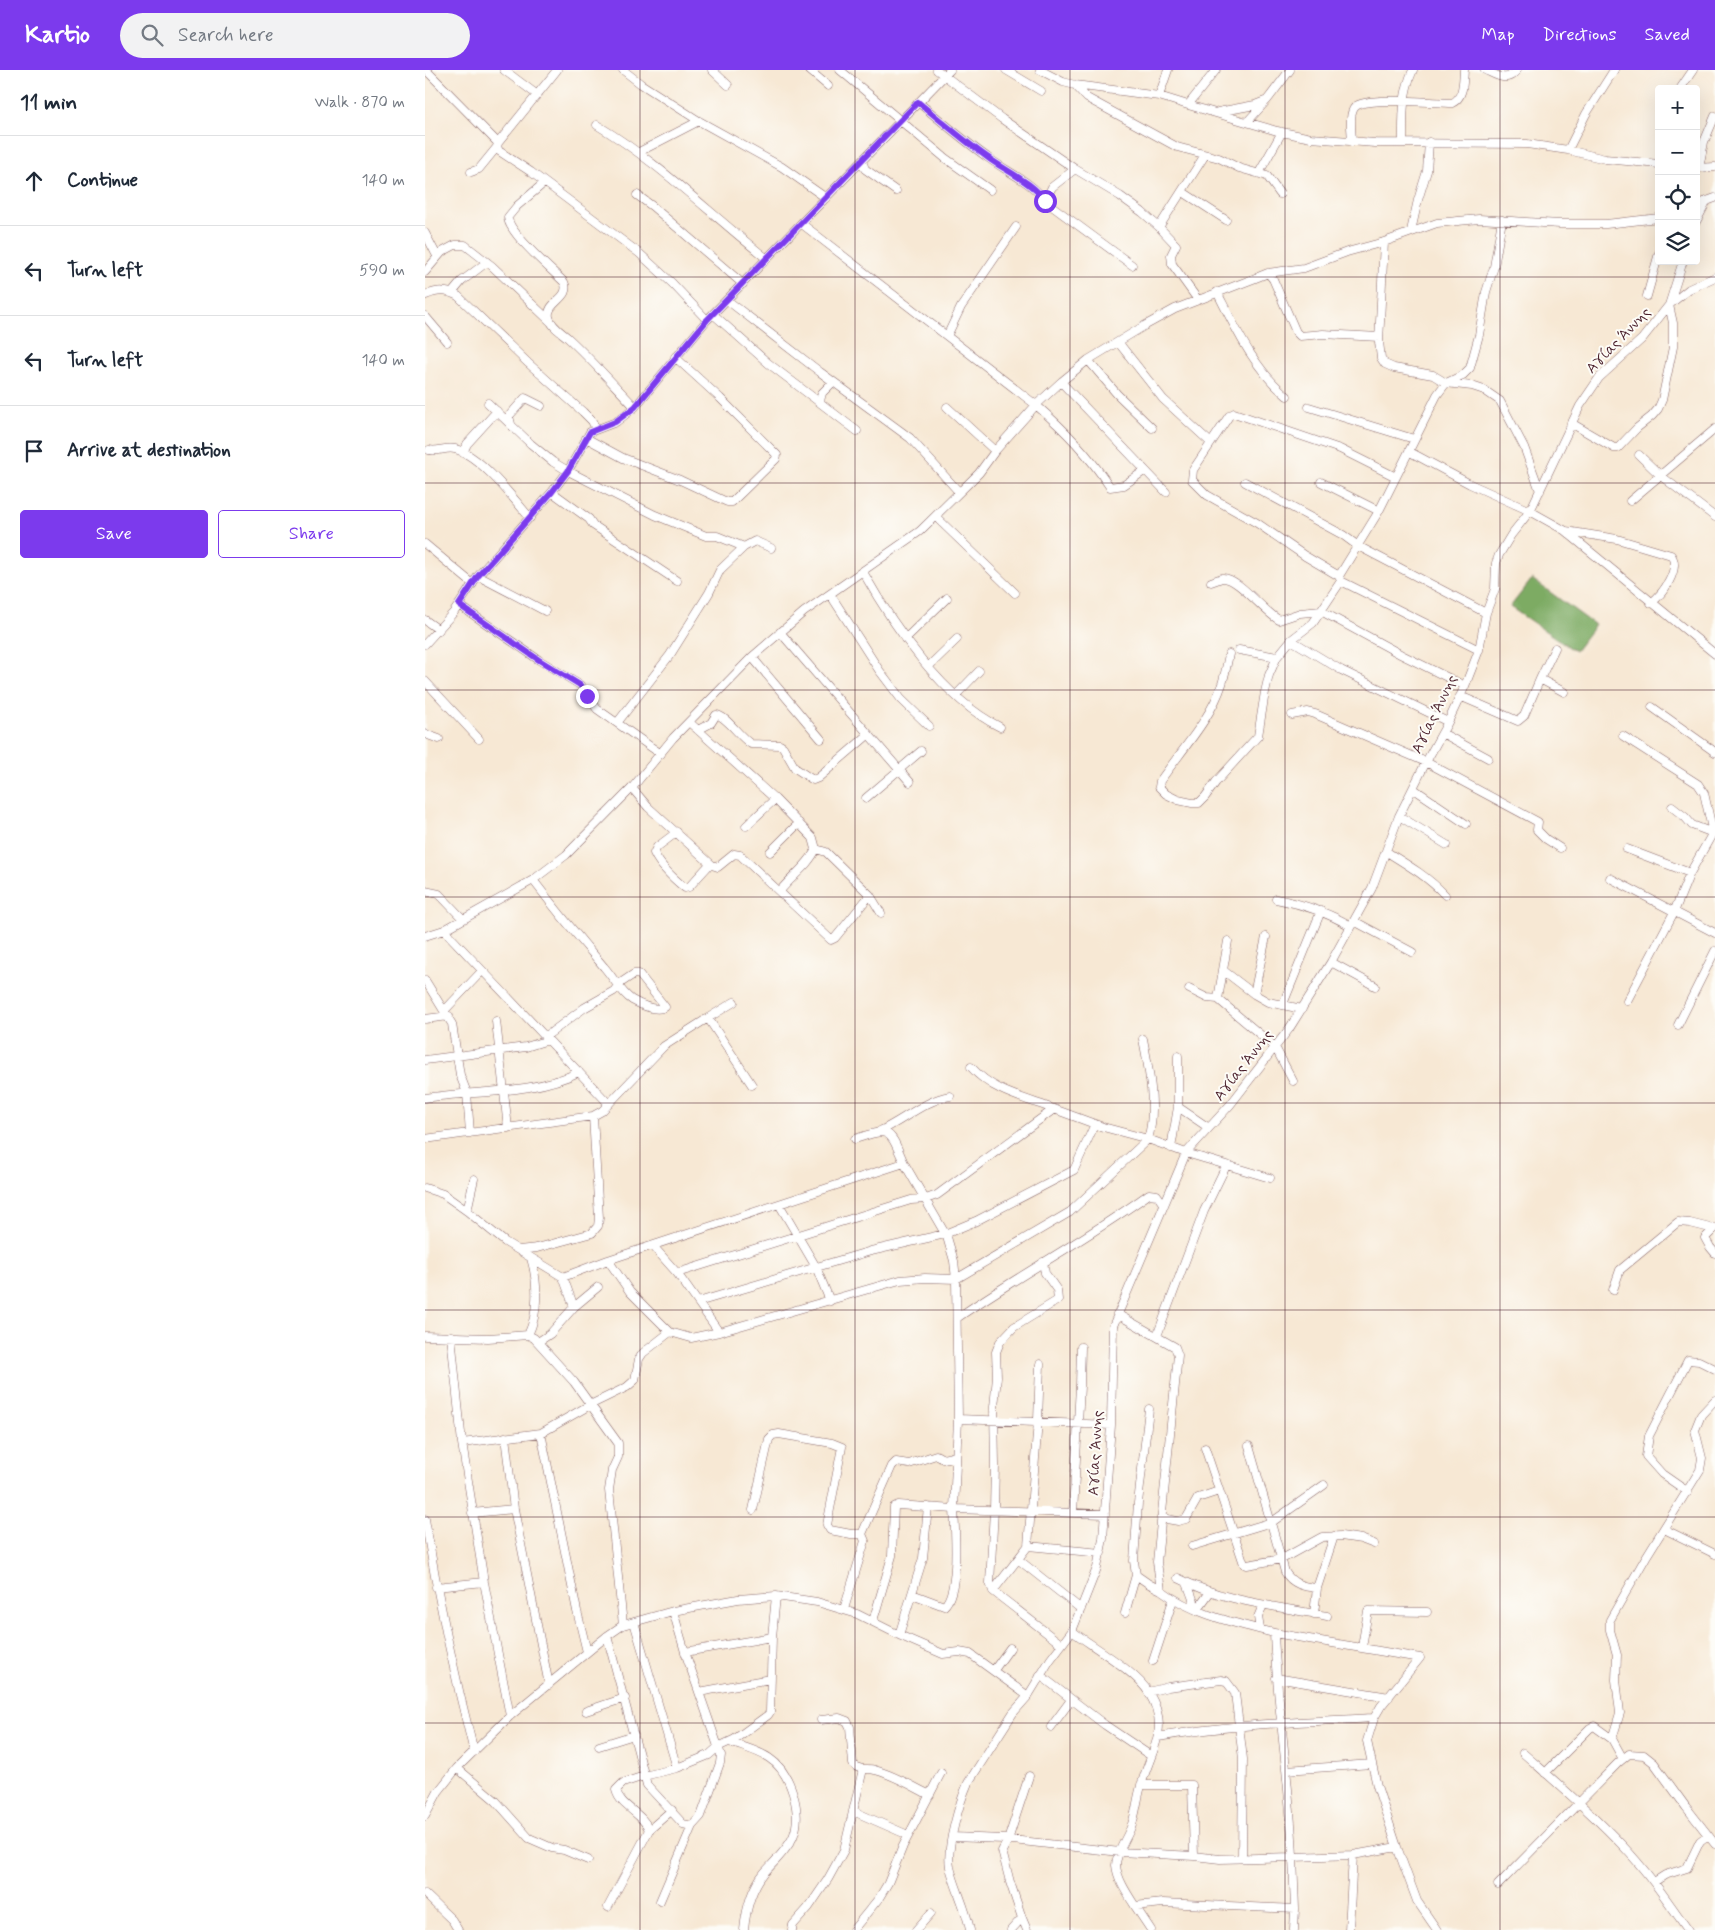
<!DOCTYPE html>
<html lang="en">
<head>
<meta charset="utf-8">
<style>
  :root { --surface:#fff; --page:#f2f2f3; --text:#1f2937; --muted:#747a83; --line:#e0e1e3; --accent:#7c3aed }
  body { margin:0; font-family:Mynerve,sans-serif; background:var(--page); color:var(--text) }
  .controls { position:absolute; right:15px; top:15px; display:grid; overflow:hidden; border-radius:5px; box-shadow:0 5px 20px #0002 }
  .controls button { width:45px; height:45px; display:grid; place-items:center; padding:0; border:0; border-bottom:1px solid var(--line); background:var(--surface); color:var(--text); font:25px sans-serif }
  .stop { position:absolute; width:15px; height:15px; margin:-11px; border:4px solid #7c3aed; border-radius:50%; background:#fff }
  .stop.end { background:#7c3aed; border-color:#fff; box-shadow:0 1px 5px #0008 }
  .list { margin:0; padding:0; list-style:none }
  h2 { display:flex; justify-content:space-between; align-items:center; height:65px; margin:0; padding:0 20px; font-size:21px }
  h2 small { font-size:16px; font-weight:400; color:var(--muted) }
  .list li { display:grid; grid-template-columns:32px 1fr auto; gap:15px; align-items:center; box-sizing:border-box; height:90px; padding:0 20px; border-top:1px solid var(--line) }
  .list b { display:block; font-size:19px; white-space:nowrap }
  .list em { font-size:16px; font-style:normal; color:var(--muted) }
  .actions { display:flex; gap:10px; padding:15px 20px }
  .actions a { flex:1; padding:11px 0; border:1px solid var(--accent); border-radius:5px; text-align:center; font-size:18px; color:var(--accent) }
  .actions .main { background:var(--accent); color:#fff }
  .icon { flex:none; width:28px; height:28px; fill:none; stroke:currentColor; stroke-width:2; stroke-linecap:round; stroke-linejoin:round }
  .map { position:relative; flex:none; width:1290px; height:1860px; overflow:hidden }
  header { display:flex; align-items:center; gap:30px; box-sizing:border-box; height:70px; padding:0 25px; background:var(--accent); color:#fff }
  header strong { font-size:24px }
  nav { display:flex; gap:28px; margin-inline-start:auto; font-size:18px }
  .search { width:350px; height:45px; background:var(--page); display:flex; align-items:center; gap:12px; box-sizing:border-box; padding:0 18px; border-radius:28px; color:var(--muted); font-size:19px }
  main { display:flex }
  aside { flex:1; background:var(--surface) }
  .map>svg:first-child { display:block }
  .forest { fill:#7dab64; stroke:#646548 }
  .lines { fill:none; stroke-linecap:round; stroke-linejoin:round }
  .minor-casing { stroke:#876566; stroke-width:9 }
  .minor { stroke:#fff; stroke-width:8 }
  .route { stroke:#7c3aed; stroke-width:6 }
  .grid { fill:none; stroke:#4a1f2b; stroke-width:1; stroke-opacity:0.55 }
  .labels { text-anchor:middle; stroke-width:4; stroke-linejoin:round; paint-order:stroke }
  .street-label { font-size:15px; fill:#4a1f2b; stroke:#fdfcf7 }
</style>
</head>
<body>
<header>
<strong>Kartio</strong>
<div class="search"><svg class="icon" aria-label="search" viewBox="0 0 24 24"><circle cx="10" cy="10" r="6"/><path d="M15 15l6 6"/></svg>Search here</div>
<nav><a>Map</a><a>Directions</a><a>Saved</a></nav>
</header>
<main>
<aside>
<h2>11 min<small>Walk · 870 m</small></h2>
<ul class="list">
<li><svg class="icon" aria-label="ahead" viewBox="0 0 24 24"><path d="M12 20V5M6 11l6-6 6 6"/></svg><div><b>Continue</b></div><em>140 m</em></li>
<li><svg class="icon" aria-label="left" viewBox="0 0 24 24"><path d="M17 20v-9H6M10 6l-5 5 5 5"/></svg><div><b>Turn left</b></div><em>590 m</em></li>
<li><svg class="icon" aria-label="left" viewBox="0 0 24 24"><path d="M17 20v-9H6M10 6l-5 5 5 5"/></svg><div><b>Turn left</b></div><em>140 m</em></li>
<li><svg class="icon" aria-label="arrive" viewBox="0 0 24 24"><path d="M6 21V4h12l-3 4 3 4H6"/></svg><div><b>Arrive at destination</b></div></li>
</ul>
<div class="actions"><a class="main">Save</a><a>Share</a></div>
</aside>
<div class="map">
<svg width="1290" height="1860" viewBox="0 0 1290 1860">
  <rect width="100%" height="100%" fill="#fdfcf7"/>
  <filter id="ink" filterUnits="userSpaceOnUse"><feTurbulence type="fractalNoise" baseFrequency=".02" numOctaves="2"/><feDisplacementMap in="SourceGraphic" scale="10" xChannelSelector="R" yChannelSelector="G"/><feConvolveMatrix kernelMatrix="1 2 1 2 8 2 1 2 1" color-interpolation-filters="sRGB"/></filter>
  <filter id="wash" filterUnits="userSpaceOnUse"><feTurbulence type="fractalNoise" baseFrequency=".0096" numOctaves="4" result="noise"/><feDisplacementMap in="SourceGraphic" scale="20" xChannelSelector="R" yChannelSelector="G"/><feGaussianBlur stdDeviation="1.12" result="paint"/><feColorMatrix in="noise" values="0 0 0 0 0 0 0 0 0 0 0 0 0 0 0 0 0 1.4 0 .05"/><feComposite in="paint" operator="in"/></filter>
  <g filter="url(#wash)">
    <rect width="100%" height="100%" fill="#f7e8d4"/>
    <path class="forest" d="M1107 509 1170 555 1150 581 1085 537Z"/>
  </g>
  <g filter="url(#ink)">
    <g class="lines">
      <g class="minor-casing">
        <path id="minor" d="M1 0 73 73
          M79 0 111 24
          M132 0 73 73 72 77 74 81 106 102 214 183 247 213 282 250
          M198 0 216 14 274 51 357 97 401 128
          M287 0 303 15
          M384 0 403 16
          M415 0 520 88 565 120
          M512 0 577 49 650 99 695 126 717 142 734 157
          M581 0 616 21
          M615 0 638 12 650 15 734 26 763 35
          M791 0 763 35 852 61 886 68 950 73 1102 74 1143 80 1180 89 1234 94
          M1060 0C1073 6 1082 13 1092 0
          M650 15 662 28 752 77 794 88 814 98 842 106 855 124
          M1255 19 1268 0
          M734 26 743 0
          M493 32C516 51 538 70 562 87 579 100 609 113 620 131
          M793 42 830 35 840 31
          M823 51 843 29 865 0
          M172 55C235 93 284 143 341 188
          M927 72C927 63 923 44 930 37 940 26 1010 33 1027 33 1039 28 1038 11 1039 0
          M978 72C978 46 977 24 988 0
          M1143 80 1161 44 1189 0
          M214 82 274 51
          M437 91 440 99 471 121
          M1271 98 1290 97
          M1274 98 1279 72 1290 46
          M650 99 627 117 620 131 707 195
          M46 102 54 99 72 77
          M834 103 857 62
          M119 113 92 136 83 147C82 162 128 201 139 212 147 228 121 232 124 247 126 256 136 262 142 267 166 289 188 314 210 337
          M758 122 801 150
          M212 125 227 136 318 214
          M1271 135 1290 128
          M1271 152 1282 131
          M377 154 611 335C641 361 663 384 685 417L699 415 719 401
          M986 161 993 130 1002 101 1004 72
          M0 163 12 186
          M959 172 954 272 956 288 960 294 969 298 1008 305 1021 313 1047 316 1059 320 1075 331 1099 377 1115 421
          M0 202 17 182 30 175H40L67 196 126 252
          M843 203 848 209 871 262 875 266 898 264 954 267
          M792 222C811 259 829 299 862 326
          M27 223 37 211 62 192
          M0 224 1 225C14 220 21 220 33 226L103 293 158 342 167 351 171 359
          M1222 226 1234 183
          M302 230 395 302 485 368 534 422
          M773 230 747 194 746 185 751 175 734 157 780 85
          M288 244 343 293 432 361
          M0 246 22 272
          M522 266 536 237 591 157
          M693 272 738 329 786 373
          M663 290 692 324 727 358
          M636 312 741 422
          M395 331 397 323 408 312
          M63 333 106 374 128 392 143 401 230 445 281 466H292L319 477 330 471 346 478
          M522 337 570 381
          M884 337 989 369
          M1146 353 1189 378H1193L1212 358 1227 346 1233 339 1237 330 1248 277V253L1244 235 1258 191
          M86 354 84 346 100 328 116 336
          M161 368 198 388 255 410 302 432H307L311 428 351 389 352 385 295 328 250 287
          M4 380C13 382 21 377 30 379 55 385 89 429 105 448
          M985 382 1045 414 1105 441 1139 460 1290 584
          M38 383 42 374 72 341
          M1214 385 1236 406 1290 447
          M820 412 918 465 933 476 1061 543
          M896 412 954 441
          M127 422 164 449 168 455 252 511
          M1205 431 1290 359
          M511 447 590 523
          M1141 461 1192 469 1246 485C1256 499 1238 524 1226 533
          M0 474 48 514
          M438 502C469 557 518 629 575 657
          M53 506 120 541
          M914 506 880 486 832 453 782 425 767 410 768 400 804 346 809 343 915 379 971 407
          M916 511 1054 580
          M786 512C789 511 794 509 797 508 812 506 839 542 854 550L875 543 896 541 977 585 1040 616
          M405 524 454 600 476 629 504 656
          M34 535 114 590 155 615 172 639 236 684
          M0 550 14 560
          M355 562 485 712
          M480 569 522 528
          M866 570 916 600 1023 652
          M0 574 29 542 53 506 127 422 143 401 165 362 191 352 210 337 282 250 525 0
          M814 580 852 587
          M804 584C802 594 800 605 797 614 786 649 755 682 735 711L734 717 741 724 753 730 767 733H774L780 727 791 712 833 666 840 622 844 605 852 587 866 570 888 553 916 511 914 506 954 441 1012 325 1021 313 1038 305 1045 298 1054 265 1061 222 1069 197 1077 150
          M327 587 396 669
          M503 597 532 569
          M1115 609 1130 578
          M0 611 54 669
          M531 625 554 601
          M1035 626 1093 651 1099 646 1115 609 1139 622
          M1227 637 1290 682
          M867 645 883 642 890 644 1001 692 1113 752 1112 760 1121 769 1135 778
          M264 652 350 729 388 768 391 779 401 782 445 825 456 843
          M192 653 245 585 284 523 295 500 319 477
          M273 660 286 653 291 645C301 645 315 668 326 674L355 675 358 677 370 698 388 710 393 708 443 665
          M1017 663 1063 688
          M0 664 14 669
          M1198 666 1273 714 1279 723 1288 763
          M207 718 223 737 287 795 293 797 309 784 315 785 406 870 410 868 445 825
          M989 719 1041 754
          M441 728 496 681
          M1247 737 1260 747 1267 755 1288 763
          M974 746 1022 775
          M321 756 350 729
          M252 762 232 777 229 783C235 796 249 809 260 818L264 817 285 794
          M1202 779 1265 803
          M345 782 374 753
          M962 782C983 795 1003 807 1020 825
          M1185 808 1290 863
          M108 810C131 840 155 869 179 897 188 907 196 923 207 930 216 935 231 942 240 937L214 904H209L194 914 189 921 159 938 120 967
          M0 821 14 824 38 849
          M355 821C366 807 384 795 391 779
          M851 829C877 834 902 842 926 856
          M929 851 987 882
          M19 860 184 1034
          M0 866 19 860 108 810 141 785 207 718 248 668 327 587 379 542 495 461 554 403 570 381 611 335 636 312 663 290 719 256 750 239 828 209 843 203 879 198 922 182 959 172 1012 153 1054 149 1135 154H1181L1234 148
          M803 871 793 929 850 977 868 1011
          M906 892 950 916
          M799 901 829 924 843 932 877 939
          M0 910 27 954 35 1005 42 1023 45 1063
          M764 919 782 928 793 929
          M829 924 841 867
          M1202 931 1249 842 1265 803 1290 759
          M858 934 896 841
          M20 940 57 901
          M283 948 309 932
          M0 949 24 946
          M71 951 83 1058
          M1253 955 1290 881
          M0 990 101 977 123 970
          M546 997C568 1022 599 1028 629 1039
          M0 1028C51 1020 106 1025 154 1002
          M753 1037 784 1058
          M455 1061C479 1050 500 1030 525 1026
          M0 1069 168 1046 177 1041 239 976 283 948 327 1015
          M430 1069C466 1057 464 1059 479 1093
          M746 1078 753 1037V986
          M49 1109 42 1141 80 1172 138 1207 149 1237 125 1264 113 1272
          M0 1118 18 1124 42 1141
          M354 1134 391 1197 405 1231
          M1290 1158 1280 1168 1285 1177 1290 1183
          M228 1176 252 1203 294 1262 475 1210 500 1208 531 1209 645 1142 723 1069 761 1083 845 1108
          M94 1180 112 1178 167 1163 173 1156 174 1148 168 1046
          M183 1190 479 1093 522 1167 529 1191 531 1209 533 1349 686 1355
          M618 1192 620 1203 632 1220 633 1230 589 1257 575 1272 571 1282 572 1307 569 1337 570 1395 569 1440 565 1513 568 1521 636 1574
          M252 1203 486 1130 501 1129 512 1125 629 1039 678 1057 723 1069C732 1040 724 999 718 969
          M138 1207 183 1190 205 1222 245 1262 266 1268 294 1262
          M1188 1220 1195 1200 1253 1152 1265 1153 1289 1159
          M273 1232 446 1181 520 1164 551 1151 649 1100 670 1054
          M149 1237 173 1217
          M532 1248C594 1205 662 1169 724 1124L732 1125 739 1135
          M103 1265C114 1243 113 1211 106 1188
          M0 1266 63 1268 103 1265 109 1268 149 1312 193 1373V1387L187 1400 184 1420 198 1555
          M26 1266 37 1373
          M732 1266 779 1141 801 1096
          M533 1349 529 1439 680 1444
          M116 1363 152 1541 162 1582
          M80 1367 89 1439 124 1615
          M824 1376 860 1502C867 1514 879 1517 892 1518
          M780 1378 819 1494 822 1495 857 1489 897 1467 916 1466 936 1469 949 1474
          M1263 1422 1237 1404 1221 1386 1224 1366 1263 1290 1274 1291 1290 1299
          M328 1440 344 1369 348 1365 354 1364 407 1373 417 1377 402 1455 405 1460 426 1464H437L440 1471 419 1539
          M47 1443 89 1439
          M648 1443 655 1316 656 1277
          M736 1448 753 1451 761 1449 773 1428 794 1421
          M0 1449C13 1529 29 1604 49 1682
          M1239 1459 1290 1484
          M437 1464 467 1396 471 1392 484 1394 511 1385 518 1389 531 1386
          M603 1476 676 1483
          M767 1476 847 1452 899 1415
          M594 1490 656 1539
          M711 1505 724 1514 736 1520
          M753 1508C799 1532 852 1536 902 1546
          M762 1513 772 1540
          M11 1517 59 1512
          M568 1521 603 1476 613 1351 615 1294
          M772 1540 785 1522
          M700 1543 711 1505 709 1491 713 1433 724 1339
          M889 1544 892 1518 909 1466
          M448 1551 467 1486 469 1437 473 1435 529 1439C530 1460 535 1522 519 1536L487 1524
          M209 1552 252 1698
          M835 1559 833 1547 838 1535
          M647 1561C668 1577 711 1601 724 1623 746 1660 726 1679 716 1716 712 1729 711 1744 706 1757 702 1768 691 1783 691 1795 692 1809 703 1825 710 1836L738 1833 870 1839
          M849 1563 995 1588 956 1636 949 1648 942 1671 952 1716 972 1777
          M474 1565 498 1488 503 1437
          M182 1566 222 1715 258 1754 267 1756 276 1746 295 1693 296 1685 260 1582 248 1541
          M937 1577 943 1541 1002 1542
          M260 1582 347 1567
          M728 1591 748 1530
          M569 1600 585 1578
          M615 1605 680 1655 726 1686
          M851 1608 964 1627
          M274 1622 345 1609
          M723 1622 743 1617 796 1610 801 1611 810 1623 818 1689 817 1788
          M161 1641 200 1628
          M85 1646 59 1512 37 1373 116 1363 165 1335 202 1317 210 1310 214 1289 218 1283 245 1262
          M396 1650 414 1648 422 1651 425 1657 428 1694C435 1701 441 1698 450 1700 469 1705 487 1716 505 1725
          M626 1657 646 1630
          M733 1667C805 1654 877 1652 949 1648
          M305 1672C317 1677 332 1680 344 1688 366 1702 378 1743 368 1767 362 1780 349 1792 339 1803 326 1819 321 1839 319 1860
          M174 1676 209 1665
          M1098 1683C1132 1713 1166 1742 1197 1775 1222 1801 1242 1830 1263 1860
          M1198 1689 1187 1669 1195 1643 1191 1610 1192 1585 1185 1560V1550L1221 1487 1275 1400 1277 1388 1270 1360 1276 1345 1290 1330
          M32 1698 71 1731 104 1768 127 1778 139 1780 163 1790
          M861 1700 947 1694
          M1120 1703 1165 1658 1169 1656 1187 1669
          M716 1715H767L769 1786
          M428 1741 483 1765
          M0 1746 13 1722 32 1698 85 1646 182 1566 198 1555 248 1541 313 1529 351 1526 392 1532 432 1544 474 1565 518 1584 534 1582 545 1584 603 1626
          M224 1760 247 1740
          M527 1767 579 1769 695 1782 769 1786 795 1789 868 1787C865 1712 852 1638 849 1563 810 1553 769 1545 736 1520L732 1492 753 1285 750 1277 692 1244
          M1229 1812 1240 1805 1262 1798 1275 1771 1283 1765
          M1073 1815 1193 1693 1204 1684 1219 1685 1229 1693 1261 1737 1290 1774
          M0 1824 27 1850 33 1860
          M235 1831 267 1756
          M710 1836 726 1860
          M183 1837 224 1760C218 1743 195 1737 191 1720L198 1713 219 1706 252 1698 284 1685 293 1677 310 1669 343 1645 345 1642 347 1567 351 1526
          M597 1848 602 1860
          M367 1860 368 1855 384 1837 403 1809 419 1780 438 1699
          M428 1860 454 1828 463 1813 478 1776 516 1703
          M491 1860 506 1843
          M545 1860C541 1838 530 1818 525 1797 521 1777 535 1731 543 1713L588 1643 603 1626 625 1590 647 1561 672 1498 678 1469 686 1355 688 1256 761 1083 805 1035 864 959 906 892 947 818 974 746 1001 692 1023 652 1040 616 1054 580 1061 543 1070 519 1071 493 1074 485 1086 465 1105 441 1155 336 1174 308 1217 269 1244 235 1264 219 1290 207
          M586 1860 597 1848 585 1812 577 1781 583 1770 604 1706
          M869 1860 870 1839 868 1787 928 1785 972 1777 992 1831 1012 1860
          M924 1860 928 1785"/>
      </g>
      <use href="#minor" class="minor"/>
    </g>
  </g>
  <g class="lines" filter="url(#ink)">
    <path class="route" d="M162 626 155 615 114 590 34 535 53 506 127 422 143 401 165 362 190 352 210 337 282 250 493 32C516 51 538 70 562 87 579 100 609 113 620 131"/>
  </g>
  <path class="grid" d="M215 0V1860M430 0V1860M645 0V1860M860 0V1860M1075 0V1860M0 207H1290M0 413H1290M0 620H1290M0 827H1290M0 1033H1290M0 1240H1290M0 1447H1290M0 1653H1290"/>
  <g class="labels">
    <g class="street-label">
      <text transform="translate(1193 270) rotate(-46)" y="5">Αγίας Άννης</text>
      <text transform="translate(1009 644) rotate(-64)" y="5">Αγίας Άννης</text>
      <text transform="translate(818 995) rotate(-52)" y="5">Αγίας Άννης</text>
      <text transform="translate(670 1383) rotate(-87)" y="5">Αγίας Άννης</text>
    </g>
  </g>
</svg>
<div class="controls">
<button>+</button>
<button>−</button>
<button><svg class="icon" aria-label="locate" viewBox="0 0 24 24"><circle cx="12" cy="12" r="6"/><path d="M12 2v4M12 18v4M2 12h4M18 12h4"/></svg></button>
<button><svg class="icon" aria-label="layers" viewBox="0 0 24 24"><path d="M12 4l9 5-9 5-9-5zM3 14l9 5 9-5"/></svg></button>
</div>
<div class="stop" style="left:620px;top:131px"></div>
<div class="stop end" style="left:162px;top:626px"></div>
</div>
</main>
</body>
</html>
